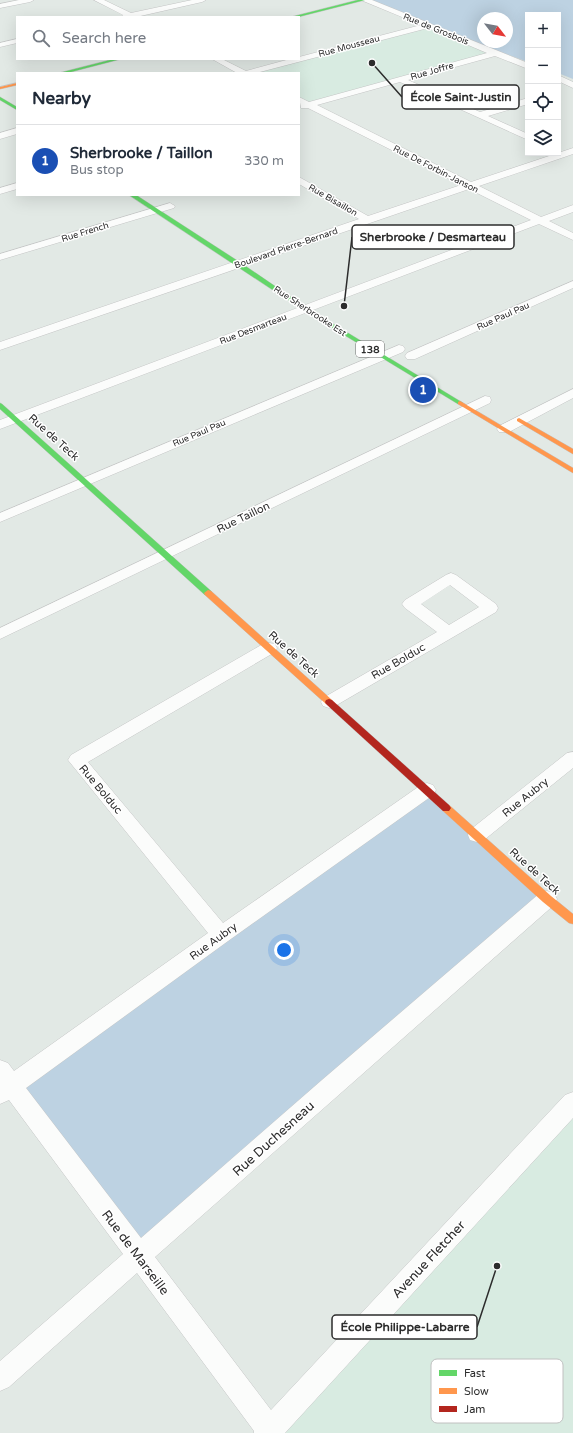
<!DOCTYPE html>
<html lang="en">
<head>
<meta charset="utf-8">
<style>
  :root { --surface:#fff; --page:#f2f2f3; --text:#1f2937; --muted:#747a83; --line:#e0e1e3; --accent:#6c6e6d }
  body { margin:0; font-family:"Varela Round",sans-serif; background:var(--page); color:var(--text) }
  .controls { position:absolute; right:12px; top:12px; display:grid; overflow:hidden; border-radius:0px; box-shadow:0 4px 16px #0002 }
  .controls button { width:36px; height:36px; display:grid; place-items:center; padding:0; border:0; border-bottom:1px solid var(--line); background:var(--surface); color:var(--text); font:20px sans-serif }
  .compass { position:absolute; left:477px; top:12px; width:36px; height:36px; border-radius:50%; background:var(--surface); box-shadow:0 4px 16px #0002; rotate:121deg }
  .you { position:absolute; left:284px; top:950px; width:14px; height:14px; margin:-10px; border:3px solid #fff; border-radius:50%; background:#1a73e8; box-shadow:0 0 0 6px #1a73e833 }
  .badge { display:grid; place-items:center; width:26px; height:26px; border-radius:50%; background:var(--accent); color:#fff; font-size:13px; font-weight:700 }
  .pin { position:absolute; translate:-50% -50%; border:2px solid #fff; box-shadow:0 1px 4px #0006 }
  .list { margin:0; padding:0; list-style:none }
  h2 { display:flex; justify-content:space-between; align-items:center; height:52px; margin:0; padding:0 16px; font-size:17px }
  h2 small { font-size:13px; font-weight:400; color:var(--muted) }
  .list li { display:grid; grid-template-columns:26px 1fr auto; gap:12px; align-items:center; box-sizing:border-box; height:72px; padding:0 16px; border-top:1px solid var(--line) }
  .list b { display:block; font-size:15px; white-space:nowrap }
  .list p { margin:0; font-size:13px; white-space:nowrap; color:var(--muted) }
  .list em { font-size:13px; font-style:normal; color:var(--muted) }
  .icon { flex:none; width:22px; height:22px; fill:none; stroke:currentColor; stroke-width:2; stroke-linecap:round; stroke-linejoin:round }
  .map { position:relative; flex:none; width:573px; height:1433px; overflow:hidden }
  .search { position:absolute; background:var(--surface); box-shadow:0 4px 16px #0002; left:16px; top:16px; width:284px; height:44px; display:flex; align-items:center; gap:10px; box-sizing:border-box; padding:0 14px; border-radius:0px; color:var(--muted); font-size:15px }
  .panel { position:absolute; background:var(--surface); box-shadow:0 4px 16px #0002; left:16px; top:72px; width:284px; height:124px; border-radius:0px }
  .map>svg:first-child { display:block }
  .education { fill:#d8ebe1 }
  .green { fill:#bdd2e2; fill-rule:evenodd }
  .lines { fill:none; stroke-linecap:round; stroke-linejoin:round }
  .street-casing { stroke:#c4c5c5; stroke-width:1 }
  .fast-casing { stroke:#c4c5c5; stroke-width:1 }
  .slow-casing { stroke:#c4c5c5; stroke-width:1 }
  .jam-casing { stroke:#c4c5c5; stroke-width:1 }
  .street { fill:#fbfcfb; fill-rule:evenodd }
  .fast { fill:#63d668; fill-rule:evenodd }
  .slow { fill:#ff974d; fill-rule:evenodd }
  .jam { fill:#b3261e; fill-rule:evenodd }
  .labels { text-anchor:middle; stroke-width:3; stroke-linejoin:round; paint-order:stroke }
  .far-street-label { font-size:9px; fill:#2c2c2c; stroke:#fff }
  .shield { fill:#fff; stroke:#6b6b6b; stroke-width:1 }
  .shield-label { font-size:10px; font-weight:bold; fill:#2c2c2c }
  .street-label { font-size:11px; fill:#2c2c2c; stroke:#fff }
  .near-street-label { font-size:13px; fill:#2c2c2c; stroke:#fff }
  .key { fill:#fff; stroke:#c0c0c0; stroke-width:1 }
  .key-label { font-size:11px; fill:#2c2c2c }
  .leader { fill:none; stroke:#2c2c2c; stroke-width:1.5 }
  .callout-dot { fill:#2c2c2c; stroke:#fff; stroke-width:1.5 }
  .callout { fill:#fff; stroke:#2c2c2c; stroke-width:1.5 }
  .callout-label { font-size:12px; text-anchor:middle; font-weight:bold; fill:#2c2c2c }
</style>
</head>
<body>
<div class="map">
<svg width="573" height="1433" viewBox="0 0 573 1433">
  <rect width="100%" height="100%" fill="#e2e9e5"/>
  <path class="education" d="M428 26 495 53 308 105 299 100V73H246Z
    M573 1102V1433H272Z"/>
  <path class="green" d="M365 0H573V79L558 73V15H528V62L428 26ZM483 18H507V42H483Z
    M427 790 547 899 139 1257 11 1086Z"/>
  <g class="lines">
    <g class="street-casing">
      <path id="street" d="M19 0H34L30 2 0 8V4Z
        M94 0H104L131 13 192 0H206L202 2 136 17H121L123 15Z
        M361 0H372L528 63V69L495 56 408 80 480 112 528 98V104L488 116 528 134V140L400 82 317 105 471 182 573 148V154L479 186 541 217 573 205V212L549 221 573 233V240L539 224 0 429V420L531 220 469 189 0 350V342L359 219 299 184V177L368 216 461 185 308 108H301L299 97 309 102 487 53 428 28 256 73H237L212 59H222L246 71 290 59H299V57L421 25Z
        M17 39V43L0 47V43Z
        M558 75 573 82V88L558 81Z
        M17 128V134L0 139V133Z
        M17 183V189L0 194V188Z
        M170 203 175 206 174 208 0 260V254Z
        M573 281V288L415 359H407L405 356 407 353Z
        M399 345 403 346 405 349 403 352 0 522V513Z
        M573 389V398L509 432H499L497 429 499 426Z
        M485 396 490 397 491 400 490 403 0 639V628Z
        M451 573 456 575 496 604 498 608 496 612 335 706 329 708 323 706 321 702 323 698 437 632 405 608 402 604 405 600 446 575ZM450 585 479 607 449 625 421 604Z
        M269 643 275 644 277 648 275 652 88 762 223 923 421 785 427 783 433 785 436 790 433 795 228 941 26 1088 141 1238 322 1080 540 893 547 891 554 893 557 899 554 905 155 1257 271 1410 565 1095 573 1092V1118L285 1433H254V1431L137 1273 9 1387 0 1391V1361L123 1254 9 1100 0 1104V1060L8 1063 14 1071 208 933 68 760 71 755 263 644Z
        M573 752V768L484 840 477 842 470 840 468 835 470 830 567 753Z"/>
    </g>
    <g class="fast-casing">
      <path id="fast" d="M358 0H365L298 17H291Z
        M114 59H121L67 73H59Z
        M0 97 17 107V110L0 100Z
        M129 195H136L241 263 307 308 463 403 462 404H458L303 310Z
        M0 403 2 404 211 591 212 593 211 595H205L0 409Z"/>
    </g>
    <g class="slow-casing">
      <path id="slow" d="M17 83V85L0 89V87Z
        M460 401 573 468V473L458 404V402Z
        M519 418 573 449V454L517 421V419Z
        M208 590 211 591 332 700 333 702 332 704H326L205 595 204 593Z
        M446 804 449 805 551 896 573 914V924L569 923 543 902 443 811 441 808 443 805Z"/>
    </g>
    <g class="jam-casing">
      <path id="jam" d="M329 699 332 700 449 805 451 808 449 811H443L326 704 325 702 326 700Z"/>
    </g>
    <use href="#street" class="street"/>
    <use href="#fast" class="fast"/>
    <use href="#slow" class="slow"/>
    <use href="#jam" class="jam"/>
  </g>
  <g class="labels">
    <g class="far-street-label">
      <text transform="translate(436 29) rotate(22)" y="3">Rue de Grosbois</text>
      <text transform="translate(349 46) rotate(-15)" y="3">Rue Mousseau</text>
      <text transform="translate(432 71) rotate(-16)" y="3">Rue Joffre</text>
      <text transform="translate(436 169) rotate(27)" y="3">Rue De Forbin-Janson</text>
      <text transform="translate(333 200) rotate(30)" y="3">Rue Bisaillon</text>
      <text transform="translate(85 232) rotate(-17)" y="3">Rue French</text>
      <text transform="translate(286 248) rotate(-19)" y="3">Boulevard Pierre-Bernard</text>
      <text transform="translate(310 311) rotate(33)" y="3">Rue Sherbrooke Est</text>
      <text transform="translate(503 316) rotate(-24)" y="3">Rue Paul Pau</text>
      <text transform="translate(253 329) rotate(-21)" y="3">Rue Desmarteau</text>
      <text transform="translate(199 433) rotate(-23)" y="3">Rue Paul Pau</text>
    </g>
    <rect class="shield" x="356" y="341" width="28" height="16" rx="3"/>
    <g class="shield-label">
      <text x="370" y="353">138</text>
    </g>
    <g class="street-label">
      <text transform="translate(54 437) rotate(42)" y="4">Rue de Teck</text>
      <text transform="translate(243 517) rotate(-26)" y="4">Rue Taillon</text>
      <text transform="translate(294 654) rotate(42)" y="4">Rue de Teck</text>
      <text transform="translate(398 661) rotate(-30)" y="4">Rue Bolduc</text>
      <text transform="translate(101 789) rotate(50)" y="4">Rue Bolduc</text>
      <text transform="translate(525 797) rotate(-39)" y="4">Rue Aubry</text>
      <text transform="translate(535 871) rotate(42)" y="4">Rue de Teck</text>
      <text transform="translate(213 941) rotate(-36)" y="4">Rue Aubry</text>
    </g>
    <g class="near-street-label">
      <text transform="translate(273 1138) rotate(-42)" y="5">Rue Duchesneau</text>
      <text transform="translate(136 1252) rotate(53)" y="5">Rue de Marseille</text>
      <text transform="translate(428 1259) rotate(-47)" y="5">Avenue Fletcher</text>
    </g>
  </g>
  <rect x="431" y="1359" width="132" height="64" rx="6" class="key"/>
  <rect x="439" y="1370" width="18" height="6" fill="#63d668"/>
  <rect x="439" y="1388" width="18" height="6" fill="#ff974d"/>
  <rect x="439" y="1406" width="18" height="6" fill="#b3261e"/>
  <g class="key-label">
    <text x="464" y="1377">Fast</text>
    <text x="464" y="1395">Slow</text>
    <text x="464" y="1413">Jam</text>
  </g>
  <path class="leader" d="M372 63L402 97M344 306L352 237M497 1266L477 1327"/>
  <g class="callout-dot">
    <circle cx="372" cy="63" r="4"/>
    <circle cx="344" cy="306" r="4"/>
    <circle cx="497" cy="1266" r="4"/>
  </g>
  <g class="callout">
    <rect x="402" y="85" width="117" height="24" rx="4"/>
    <rect x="352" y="225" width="162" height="24" rx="4"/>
    <rect x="332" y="1315" width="145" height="24" rx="4"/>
  </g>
  <g class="callout-label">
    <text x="461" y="101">École Saint-Justin</text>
    <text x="433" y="241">Sherbrooke / Desmarteau</text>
    <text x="405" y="1331">École Philippe-Labarre</text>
  </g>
</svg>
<div class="controls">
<button>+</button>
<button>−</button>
<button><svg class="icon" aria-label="locate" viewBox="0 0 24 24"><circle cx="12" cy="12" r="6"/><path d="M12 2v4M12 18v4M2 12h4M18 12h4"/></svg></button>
<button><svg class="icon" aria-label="layers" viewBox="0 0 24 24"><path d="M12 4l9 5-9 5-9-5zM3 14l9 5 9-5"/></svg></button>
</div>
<svg class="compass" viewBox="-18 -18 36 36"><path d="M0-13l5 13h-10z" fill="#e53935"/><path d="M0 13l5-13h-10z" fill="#747a83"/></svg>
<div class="you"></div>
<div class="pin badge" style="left:423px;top:390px;background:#1a4fb4">1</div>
<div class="search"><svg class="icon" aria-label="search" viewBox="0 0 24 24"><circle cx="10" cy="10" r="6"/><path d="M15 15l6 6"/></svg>Search here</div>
<section class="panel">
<h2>Nearby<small></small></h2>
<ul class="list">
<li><span class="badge" style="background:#1a4fb4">1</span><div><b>Sherbrooke / Taillon</b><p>Bus stop</p></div><em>330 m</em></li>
</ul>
</section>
</div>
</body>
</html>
